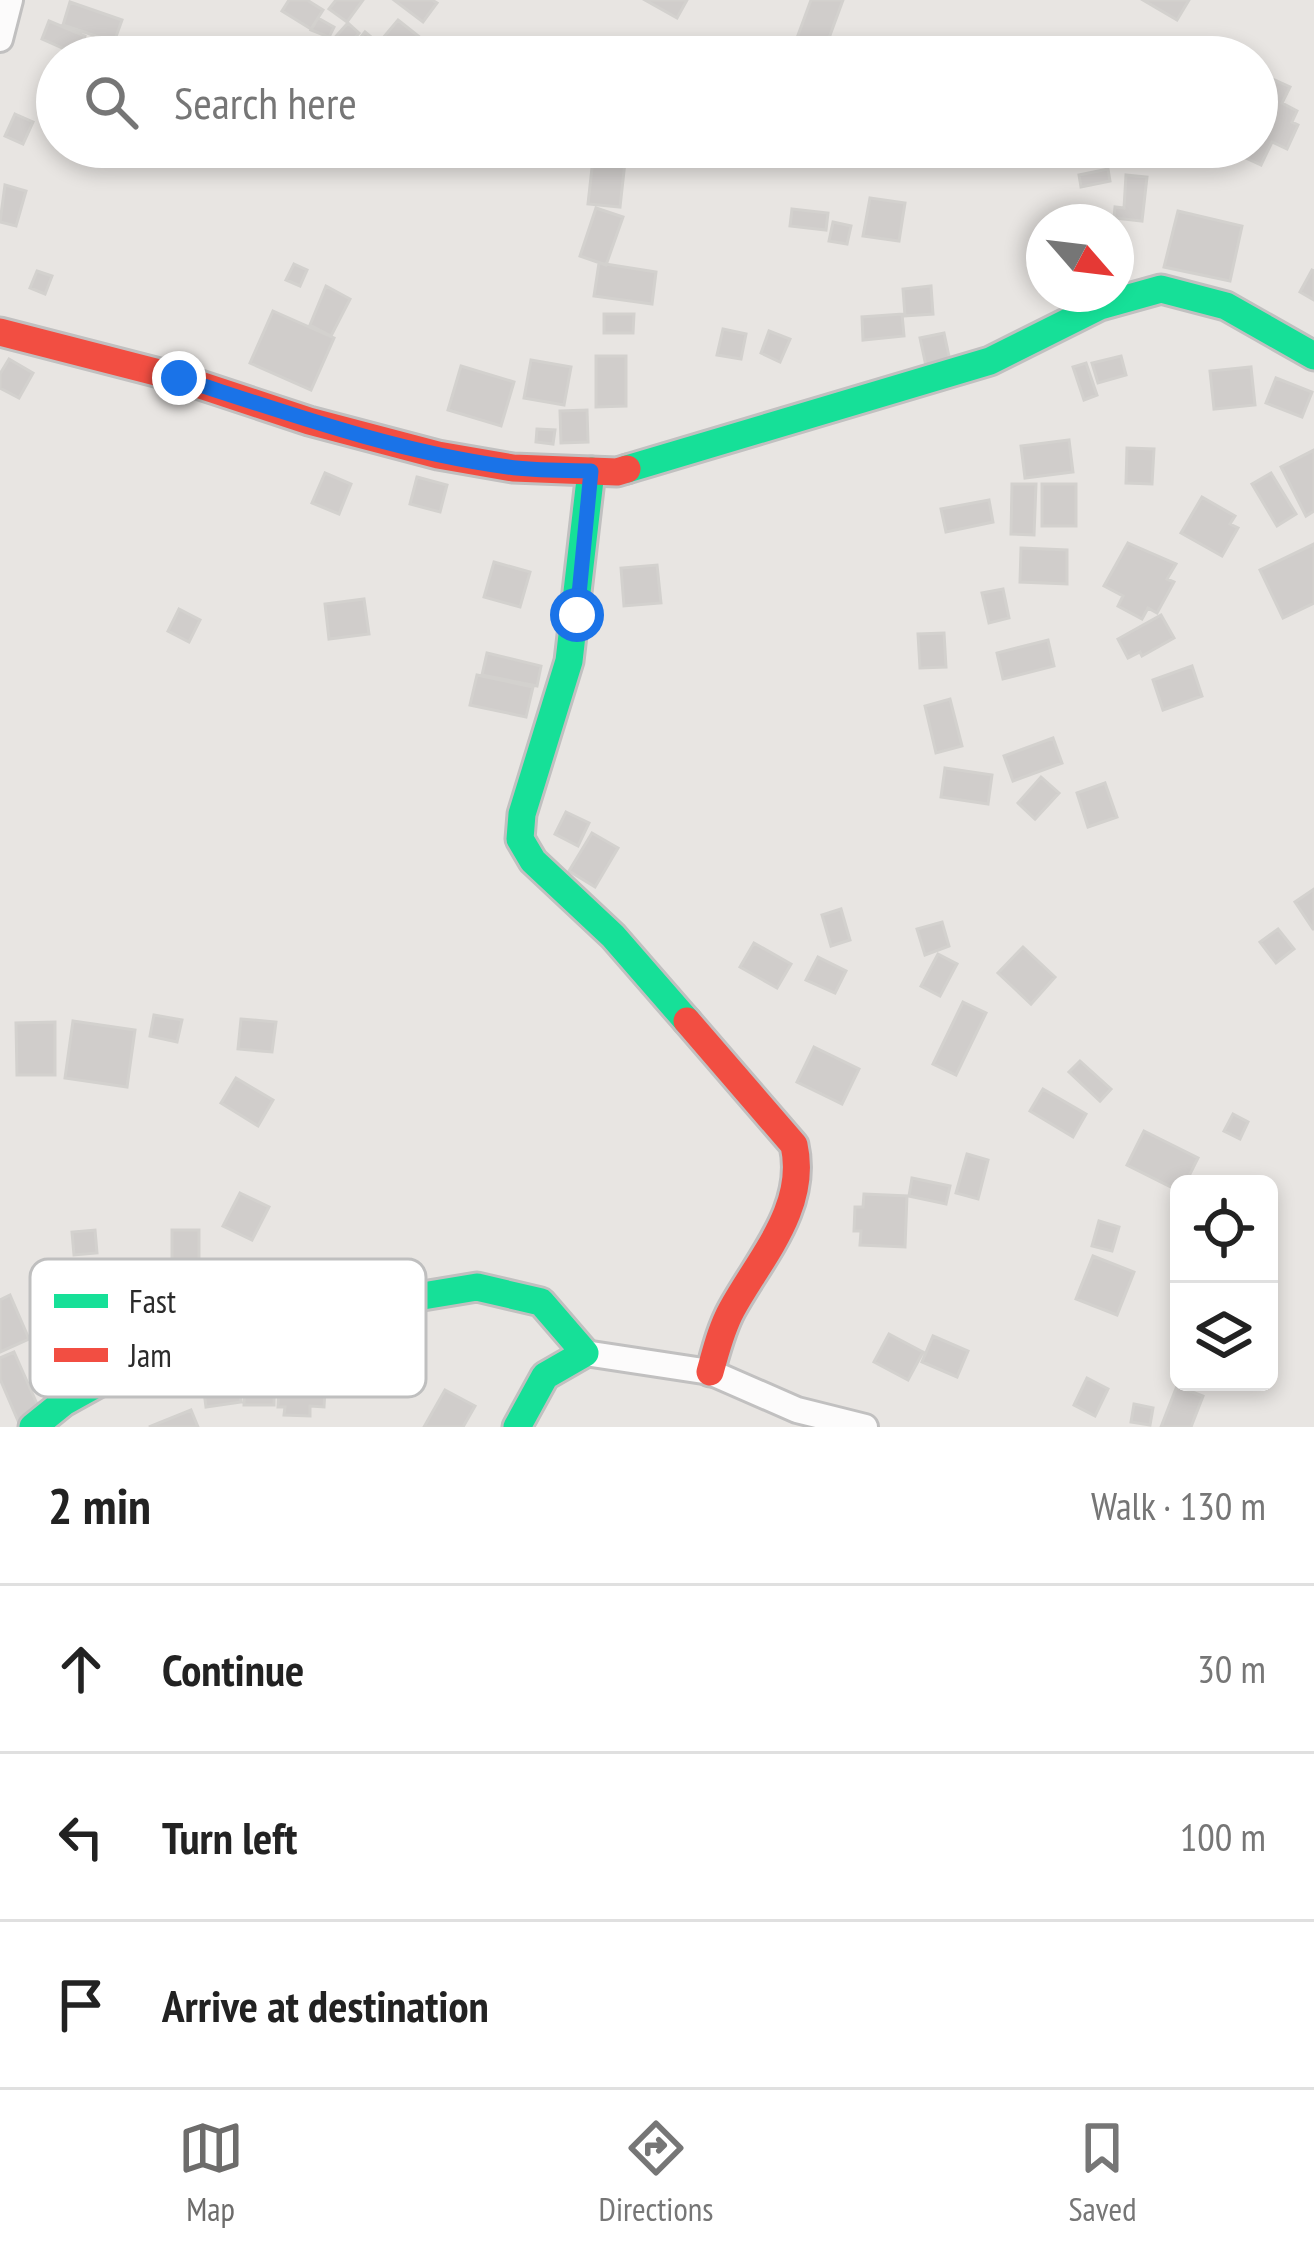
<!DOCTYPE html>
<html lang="en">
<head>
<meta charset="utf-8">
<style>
  :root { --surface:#fff; --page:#f2f2f2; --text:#222; --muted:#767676; --line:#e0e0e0; --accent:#6d6c6b }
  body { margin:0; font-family:"PT Sans Narrow",sans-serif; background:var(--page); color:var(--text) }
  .controls { position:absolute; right:36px; bottom:36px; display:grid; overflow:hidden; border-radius:18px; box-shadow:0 6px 18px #0003 }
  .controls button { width:108px; height:108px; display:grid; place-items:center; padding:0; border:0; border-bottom:3px solid var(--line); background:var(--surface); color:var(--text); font:60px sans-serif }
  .compass { position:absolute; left:1026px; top:204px; width:108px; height:108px; border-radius:50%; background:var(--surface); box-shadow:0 6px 18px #0003; rotate:118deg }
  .stop { position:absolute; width:36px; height:36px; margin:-27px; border:9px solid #1a73e8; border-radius:50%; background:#fff }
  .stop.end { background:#1a73e8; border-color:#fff; box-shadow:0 3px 12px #0008 }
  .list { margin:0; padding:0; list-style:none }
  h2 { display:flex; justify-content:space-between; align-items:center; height:156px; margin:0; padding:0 48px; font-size:51px }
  h2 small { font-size:39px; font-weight:400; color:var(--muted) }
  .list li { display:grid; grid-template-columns:78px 1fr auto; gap:36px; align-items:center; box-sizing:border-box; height:168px; padding:0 48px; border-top:3px solid var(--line) }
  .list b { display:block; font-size:45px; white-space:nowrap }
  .list em { font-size:39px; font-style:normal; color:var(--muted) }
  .icon { flex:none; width:66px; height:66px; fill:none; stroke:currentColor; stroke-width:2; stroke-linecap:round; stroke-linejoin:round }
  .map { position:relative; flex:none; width:1314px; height:1427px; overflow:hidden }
  .search { position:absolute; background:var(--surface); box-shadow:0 6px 18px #0003; left:36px; right:36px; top:36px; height:132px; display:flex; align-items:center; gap:30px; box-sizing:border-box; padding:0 42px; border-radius:66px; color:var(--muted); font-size:45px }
  .sheet { height:660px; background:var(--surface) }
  nav { display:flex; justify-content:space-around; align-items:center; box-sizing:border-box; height:168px; border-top:3px solid var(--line); background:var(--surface); font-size:33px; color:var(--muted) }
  nav a { display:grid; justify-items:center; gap:6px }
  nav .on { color:var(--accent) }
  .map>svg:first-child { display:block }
  .building { fill:#d0cdcb; stroke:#d3d1ce; stroke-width:3 }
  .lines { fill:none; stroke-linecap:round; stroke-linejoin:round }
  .street-casing { stroke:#c1c0c0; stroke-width:30 }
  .fast-casing { stroke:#c1c0c0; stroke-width:33 }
  .jam-casing { stroke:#c1c0c0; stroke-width:33 }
  .street { stroke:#fcfbfb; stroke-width:24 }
  .fast { stroke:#16e098; stroke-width:27 }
  .jam { stroke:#f24e42; stroke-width:27 }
  .route { stroke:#1a73e8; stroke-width:15 }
  .key { fill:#fff; stroke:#bfbfbf; stroke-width:3 }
  .key-label { font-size:33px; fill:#2b2b2b }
</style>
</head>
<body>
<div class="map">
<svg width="1314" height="1427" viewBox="0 0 1314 1427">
  <rect width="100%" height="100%" fill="#e8e5e2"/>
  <path class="building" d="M289 0H307L323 10 311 29 282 11Z
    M336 0H363L347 22 329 9Z
    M394 0H432L437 3 423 22Z
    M645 0H687L677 18Z
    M811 0H843L822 57H790Z
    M1143 0H1189L1177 20Z
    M70 2 122 20 114 42 63 25Z
    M318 18 334 27 329 37 311 30Z
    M398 20 422 39 407 57H367Z
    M49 21 85 36 78 55 42 39Z
    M348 23 359 33 342 52 331 42Z
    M365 32 377 42 364 57H356L349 52Z
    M232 39 244 50 237 57H227L221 51Z
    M1259 73 1290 87 1282 103 1297 111 1292 122 1298 125 1287 149 1272 142 1261 165 1222 147H1257Z
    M15 114 33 122 23 144 5 136Z
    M1085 147H1141V153L1085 157Z
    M593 159 625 162 620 207 588 204Z
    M1108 169 1110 181 1081 187 1079 175Z
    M1126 175 1147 177 1142 221 1114 218 1115 207 1124 208Z
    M5 185 26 191 16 226 0 222Z
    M870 198 905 203 899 241 863 236Z
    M596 208 623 217 606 265 580 256Z
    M792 209 828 213 826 230 790 226Z
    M1178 211 1242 226 1230 281 1164 267Z
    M833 222 851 226 847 244 829 241Z
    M1044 249V282L1035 283 1029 252Z
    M599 263 656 272 652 304 594 296Z
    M294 264 307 270 300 286 286 280Z
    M1312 270 1314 271V300L1300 292Z
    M37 271 52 276 45 294 30 288Z
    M326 286 350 299 331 336 310 325Z
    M931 286 933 314 905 316 903 289Z
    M273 311 334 338 311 390 250 363Z
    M604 314H634L633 333H604Z
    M902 314 904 336 863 340 862 317Z
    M723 329 746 334 741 359 717 355Z
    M769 331 790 339 780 362 761 353Z
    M944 333 950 361 926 366 920 338Z
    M596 356H626V406L596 407Z
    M1121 356 1126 375 1098 383 1092 363Z
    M9 359 33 373 19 398 0 388V374Z
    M531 360 571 367 564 405 524 398Z
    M1086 363 1097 395 1084 400 1073 367Z
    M461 366 514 382 501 426 448 410Z
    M1251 367 1255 405 1214 409 1210 371Z
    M1276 378 1312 392 1302 417 1266 403Z
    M587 410 588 442 561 443 560 411Z
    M537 429 555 430 553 444 536 442Z
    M1069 440 1073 472 1025 478 1021 446Z
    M1127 448 1154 449 1152 484 1126 483Z
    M1314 450V511L1306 516 1281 467Z
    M325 473 351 484 339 514 312 503Z
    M1271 473 1296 514 1277 526 1252 484Z
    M417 477 447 485 440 512 410 504Z
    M1012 484H1036L1034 535 1011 534Z
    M1042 484H1076V526H1042Z
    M1202 497 1235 516 1230 524 1238 528 1222 556 1181 533Z
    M989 500 993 522 946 532 941 509Z
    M1128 543 1176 564 1167 579 1174 582 1157 613 1148 608 1142 619 1118 606 1123 596 1104 586Z
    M1314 544V603L1283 618 1260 570Z
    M1021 548 1067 550V584L1020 582Z
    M494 562 530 572 520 607 484 597Z
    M657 565 661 603 624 606 621 568Z
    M1003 589 1009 618 989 623 982 593Z
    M364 599 369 634 329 639 325 604Z
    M179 609 200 620 189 642 168 631Z
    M1161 615 1174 638 1142 656 1140 652 1128 658 1118 639Z
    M944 633 946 667 920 668 918 634Z
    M1048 640 1054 666 1003 679 997 653Z
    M487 653 541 666 537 686 482 675Z
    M1192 666 1202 696 1163 710 1153 680Z
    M477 675 533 687 526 717 470 705Z
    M950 699 962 746 936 753 925 706Z
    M1053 738 1062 763 1013 781 1004 756Z
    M945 768 992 775 988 804 941 797Z
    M1041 777 1059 793 1035 819 1018 803Z
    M1105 783 1117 817 1088 827 1077 793Z
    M566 812 589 823 578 846 555 834Z
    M592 833 618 848 595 887 569 871Z
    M1314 889V929H1313L1295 902Z
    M841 909 850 940 831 946 822 915Z
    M942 922 949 946 925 955 917 929Z
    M1278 929 1294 949 1276 963 1260 942Z
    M754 943 791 964 777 988 740 967Z
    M1023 947 1055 977 1031 1004 998 973Z
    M938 954 957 964 940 996 921 986Z
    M818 957 846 971 835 993 806 980Z
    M963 1002 986 1013 956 1075 933 1064Z
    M154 1015 182 1020 177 1042 150 1036Z
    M241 1019 276 1022 272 1052 238 1049Z
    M73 1021 135 1030 127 1087 65 1078Z
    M55 1022V1075H17L16 1023Z
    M814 1047 859 1069 842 1104 797 1082Z
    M1080 1061 1111 1089 1100 1101 1069 1072Z
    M236 1078 273 1100 258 1126 221 1103Z
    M1043 1089 1086 1114 1073 1137 1030 1111Z
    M1233 1114 1248 1122 1240 1139 1224 1131Z
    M1144 1131 1198 1158 1185 1184H1179V1191L1127 1165Z
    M967 1154 988 1160 978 1199 956 1193Z
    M912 1178 950 1186 946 1204 909 1196Z
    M240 1193 269 1207 252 1240 223 1226Z
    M864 1194 907 1196 905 1247 860 1245 861 1231H854L855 1207H863Z
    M1099 1221 1119 1227 1112 1251 1092 1246Z
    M95 1230 97 1253 74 1255 72 1232Z
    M172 1230H199V1263H172Z
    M1093 1256 1134 1272 1117 1315 1076 1299Z
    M10 1295 29 1339 0 1352V1300Z
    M889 1334 923 1352 908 1380 874 1362Z
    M933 1336 968 1351 957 1377 922 1362Z
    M246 1340 275 1341 274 1405H244Z
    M14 1352 41 1413 19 1423 0 1379V1358Z
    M280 1363 307 1364V1372L326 1373 324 1407 310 1406V1416L284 1415 285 1407H278Z
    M236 1364 241 1402 206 1407 201 1369Z
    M1087 1378 1108 1389 1095 1416 1074 1405Z
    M1177 1386 1203 1396 1191 1427H1161Z
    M445 1390 475 1406 463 1427H424Z
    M1134 1404 1153 1408 1150 1425 1131 1422Z
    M191 1410 198 1427H149Z"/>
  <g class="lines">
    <g class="street-casing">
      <path id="street" d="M0 39 10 0
        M585 1353 710 1372 797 1410 865 1427"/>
    </g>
    <g class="fast-casing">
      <path id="fast" d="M627 469 990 361 1100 306 1161 289 1226 306 1314 356
        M591 471 569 661 522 814 520 839 533 861 613 936 687 1021
        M33 1427 64 1402 165 1346 224 1329 477 1287 541 1302 585 1353 545 1376 517 1427"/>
    </g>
    <g class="jam-casing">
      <path id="jam" d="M0 332 179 378 309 421 438 455 513 468 617 472 627 469
        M687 1021 794 1145C808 1207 760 1258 732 1309 721 1329 716 1351 710 1372"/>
    </g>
    <use href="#street" class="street"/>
    <use href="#fast" class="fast"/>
    <use href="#jam" class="jam"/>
  </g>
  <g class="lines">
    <path class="route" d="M179 378C287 413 396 452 508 467 535 471 564 470 591 471L577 615"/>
  </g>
  <rect x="30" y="1259" width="396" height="138" rx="18" class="key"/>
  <rect x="54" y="1294" width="54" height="14" fill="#16e098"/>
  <rect x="54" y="1348" width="54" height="14" fill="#f24e42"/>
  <g class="key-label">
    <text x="129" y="1313">Fast</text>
    <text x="129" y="1367">Jam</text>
  </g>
</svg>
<div class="controls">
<button><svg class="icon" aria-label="locate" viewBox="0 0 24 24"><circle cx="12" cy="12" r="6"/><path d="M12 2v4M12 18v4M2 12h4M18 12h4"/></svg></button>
<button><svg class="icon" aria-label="layers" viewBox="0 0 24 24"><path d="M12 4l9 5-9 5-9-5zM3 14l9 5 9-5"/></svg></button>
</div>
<svg class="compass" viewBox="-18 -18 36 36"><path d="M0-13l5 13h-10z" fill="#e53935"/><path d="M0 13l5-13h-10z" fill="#767676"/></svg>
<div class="stop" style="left:577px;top:615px"></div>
<div class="stop end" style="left:179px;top:378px"></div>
<div class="search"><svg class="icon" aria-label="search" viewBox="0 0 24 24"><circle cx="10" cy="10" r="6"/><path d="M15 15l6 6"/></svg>Search here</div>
</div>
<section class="sheet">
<h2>2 min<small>Walk · 130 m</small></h2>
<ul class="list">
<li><svg class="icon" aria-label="ahead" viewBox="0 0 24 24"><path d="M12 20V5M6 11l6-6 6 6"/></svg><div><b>Continue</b></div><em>30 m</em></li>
<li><svg class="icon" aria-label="left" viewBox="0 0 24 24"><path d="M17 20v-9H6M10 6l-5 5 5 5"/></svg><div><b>Turn left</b></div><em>100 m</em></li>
<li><svg class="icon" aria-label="arrive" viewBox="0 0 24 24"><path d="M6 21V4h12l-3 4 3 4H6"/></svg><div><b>Arrive at destination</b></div></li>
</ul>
</section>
<nav>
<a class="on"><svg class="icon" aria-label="map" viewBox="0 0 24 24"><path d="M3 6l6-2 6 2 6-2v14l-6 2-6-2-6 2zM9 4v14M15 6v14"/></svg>Map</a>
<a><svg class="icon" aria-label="directions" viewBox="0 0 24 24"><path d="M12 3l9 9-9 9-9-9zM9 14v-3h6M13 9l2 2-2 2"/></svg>Directions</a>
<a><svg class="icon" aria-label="saved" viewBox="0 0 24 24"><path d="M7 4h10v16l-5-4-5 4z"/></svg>Saved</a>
</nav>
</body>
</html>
